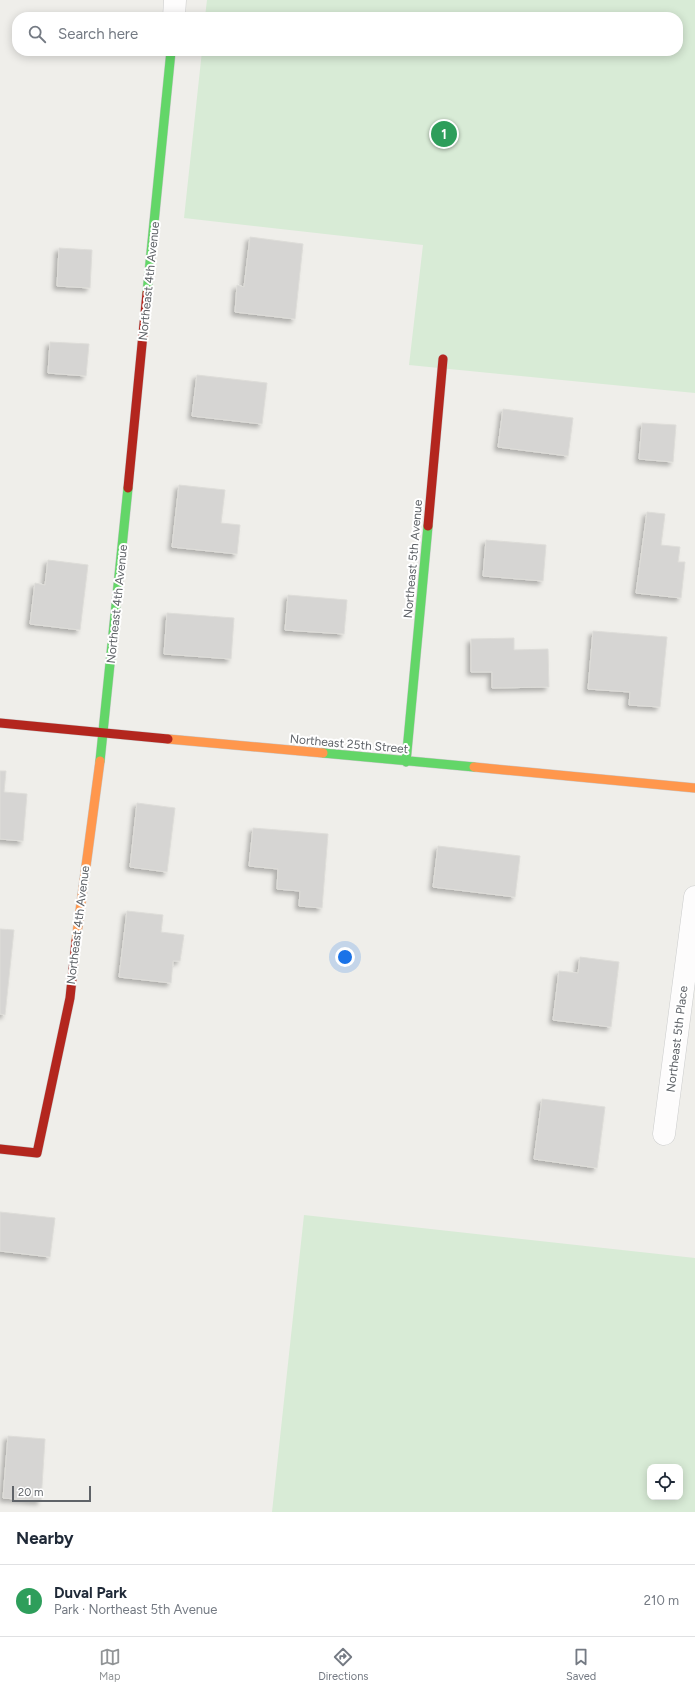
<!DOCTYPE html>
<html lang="en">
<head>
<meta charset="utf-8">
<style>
  :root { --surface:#fff; --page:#f2f2f3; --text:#1f2937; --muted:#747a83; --line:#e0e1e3; --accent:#919496 }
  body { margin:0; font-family:Figtree,sans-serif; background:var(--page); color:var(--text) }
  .controls { position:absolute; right:12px; bottom:12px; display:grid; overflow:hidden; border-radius:8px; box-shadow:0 2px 10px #0003 }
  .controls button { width:36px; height:36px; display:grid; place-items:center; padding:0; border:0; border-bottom:1px solid var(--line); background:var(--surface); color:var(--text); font:20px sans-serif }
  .scale { position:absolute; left:12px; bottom:10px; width:79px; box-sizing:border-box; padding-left:4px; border:2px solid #5f6368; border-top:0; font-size:11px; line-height:14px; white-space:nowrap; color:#5f6368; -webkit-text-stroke:3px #fff; paint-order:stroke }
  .you { position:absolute; left:345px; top:957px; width:14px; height:14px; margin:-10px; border:3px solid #fff; border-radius:50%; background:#1a73e8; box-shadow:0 0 0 6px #1a73e833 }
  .badge { display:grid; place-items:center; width:26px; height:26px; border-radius:50%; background:var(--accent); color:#fff; font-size:13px; font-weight:700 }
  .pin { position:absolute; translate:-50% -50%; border:2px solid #fff; box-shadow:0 1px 4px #0006 }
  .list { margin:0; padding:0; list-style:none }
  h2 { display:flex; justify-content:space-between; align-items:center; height:52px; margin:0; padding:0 16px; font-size:17px }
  h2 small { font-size:13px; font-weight:400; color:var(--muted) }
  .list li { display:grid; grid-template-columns:26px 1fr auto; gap:12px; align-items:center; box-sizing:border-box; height:72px; padding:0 16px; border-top:1px solid var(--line) }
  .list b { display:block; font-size:15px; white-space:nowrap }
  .list p { margin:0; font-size:13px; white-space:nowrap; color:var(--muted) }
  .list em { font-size:13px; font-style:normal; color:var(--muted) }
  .icon { flex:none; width:22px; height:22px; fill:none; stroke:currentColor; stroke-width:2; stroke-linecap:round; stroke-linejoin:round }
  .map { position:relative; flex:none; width:695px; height:1512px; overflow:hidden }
  .search { position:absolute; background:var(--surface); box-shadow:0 2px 10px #0003; left:12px; right:12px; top:12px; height:44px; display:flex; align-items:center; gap:10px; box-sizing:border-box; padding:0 14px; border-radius:16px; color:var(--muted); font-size:15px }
  .sheet { height:124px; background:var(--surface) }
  nav { display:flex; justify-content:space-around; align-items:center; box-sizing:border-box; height:56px; border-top:1px solid var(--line); background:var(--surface); font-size:11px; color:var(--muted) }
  nav a { display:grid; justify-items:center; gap:2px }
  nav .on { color:var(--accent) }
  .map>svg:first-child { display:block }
  .green { fill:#d8ebd6; fill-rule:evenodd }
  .building { fill:#d6d5d3; stroke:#deddd9; filter:url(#shadow) }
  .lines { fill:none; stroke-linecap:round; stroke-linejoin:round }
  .street-casing { stroke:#cbcccc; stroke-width:23 }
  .fast-casing { stroke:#cacacb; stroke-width:10 }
  .slow-casing { stroke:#cacacb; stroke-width:10 }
  .jam-casing { stroke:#cacacb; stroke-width:10 }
  .street { stroke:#fdfcfc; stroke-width:22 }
  .fast { stroke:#63d668; stroke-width:9 }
  .slow { stroke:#ff974d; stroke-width:9 }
  .jam { stroke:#b3261e; stroke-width:9 }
  .labels { text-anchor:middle; stroke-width:4; stroke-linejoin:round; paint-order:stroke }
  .street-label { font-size:12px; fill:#5f6368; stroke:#fff }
</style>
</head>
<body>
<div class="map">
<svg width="695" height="1512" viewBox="0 0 695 1512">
  <defs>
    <filter id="shadow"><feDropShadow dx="-3.5" dy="3.5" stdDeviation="2" flood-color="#0004"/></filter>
  </defs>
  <rect width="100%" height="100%" fill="#efeeea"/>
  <path class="green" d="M207 0H695V393L409 365 423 245 184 218 202 51H678V17H205Z
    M304 1215 695 1258V1512H272ZM650 1467H680V1497H650Z"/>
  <path class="building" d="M250 237 303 244 295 319 235 312 237 285 244 287Z
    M59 248 92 250 90 288 57 286Z
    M50 342 89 344 86 376 48 373Z
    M197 375 267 383 262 424 192 416Z
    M503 409 573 418 568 456 498 447Z
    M642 423 676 425 673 462 639 459Z
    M179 485 225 490 221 523 240 525 237 554 172 547Z
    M647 512 665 514 661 545 680 547 678 562H685L681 598 636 593Z
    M486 540 546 545 543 581 483 576Z
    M48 560 88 565 80 630 30 624 35 583 45 585Z
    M288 595 347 600 344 634 285 630Z
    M167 613 234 618 231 659 164 654Z
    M593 631 667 637 660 707 629 705 630 692 588 689Z
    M514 638V650L548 649 549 687 492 688V672H471V639Z
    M0 771H6L4 792 27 794 23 841 0 839Z
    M137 803 175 808 167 872 130 867Z
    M253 828 328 834 322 908 299 906 300 891 277 889 278 869 249 866Z
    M438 846 520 856 515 897 433 887Z
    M127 911 163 915 161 932 184 935 180 961H173L171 983 119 977Z
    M0 929 14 930 5 1015 0 1014Z
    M580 957 619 962 611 1027 553 1020 559 971 578 973Z
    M542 1099 605 1107 597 1168 534 1159Z
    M0 1212 55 1218 50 1257 0 1251Z
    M8 1436 45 1439 41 1501 3 1498Z"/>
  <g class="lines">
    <g class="street-casing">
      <path id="street" d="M174 17 175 0
        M664 1134 695 897"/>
    </g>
    <g class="fast-casing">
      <path id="fast" d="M147 293 171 51
        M323 753 474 767
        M100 761 128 488
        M406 762 428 526"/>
    </g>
    <g class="slow-casing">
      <path id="slow" d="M168 739 323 753
        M474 767 695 788
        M76 941 100 761"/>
    </g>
    <g class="jam-casing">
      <path id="jam" d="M128 488 147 293
        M428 526 443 359
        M0 723 168 739
        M0 1149 37 1153 70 998 76 941"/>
    </g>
    <use href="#street" class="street"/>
    <use href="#fast" class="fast"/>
    <use href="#slow" class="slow"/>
    <use href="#jam" class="jam"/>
  </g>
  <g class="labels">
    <g class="street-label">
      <text transform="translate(149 281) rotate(-84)" y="4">Northeast 4th Avenue</text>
      <text transform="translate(413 559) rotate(-85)" y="4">Northeast 5th Avenue</text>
      <text transform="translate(117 604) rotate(-84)" y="4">Northeast 4th Avenue</text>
      <text transform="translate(349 744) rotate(5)" y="4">Northeast 25th Street</text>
      <text transform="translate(78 925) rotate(-83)" y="4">Northeast 4th Avenue</text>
      <text transform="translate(677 1039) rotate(-83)" y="4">Northeast 5th Place</text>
    </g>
  </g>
</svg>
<div class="controls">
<button><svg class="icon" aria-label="locate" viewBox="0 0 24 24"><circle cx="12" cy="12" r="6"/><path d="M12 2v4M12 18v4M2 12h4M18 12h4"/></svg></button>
</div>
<div class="scale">20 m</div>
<div class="you"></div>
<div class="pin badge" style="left:444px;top:134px;background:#2e9e5b">1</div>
<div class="search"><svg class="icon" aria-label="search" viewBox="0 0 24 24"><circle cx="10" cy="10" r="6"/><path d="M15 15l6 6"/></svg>Search here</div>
</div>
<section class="sheet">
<h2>Nearby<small></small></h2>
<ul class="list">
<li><span class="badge" style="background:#2e9e5b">1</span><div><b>Duval Park</b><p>Park · Northeast 5th Avenue</p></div><em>210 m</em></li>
</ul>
</section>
<nav>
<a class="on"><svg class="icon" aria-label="map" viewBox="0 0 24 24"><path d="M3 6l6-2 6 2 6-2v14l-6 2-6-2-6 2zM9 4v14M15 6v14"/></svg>Map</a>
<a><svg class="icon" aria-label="directions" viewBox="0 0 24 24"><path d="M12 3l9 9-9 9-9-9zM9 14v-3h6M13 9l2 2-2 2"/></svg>Directions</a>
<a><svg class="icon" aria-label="saved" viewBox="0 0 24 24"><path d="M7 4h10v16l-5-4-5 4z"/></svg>Saved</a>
</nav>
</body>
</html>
